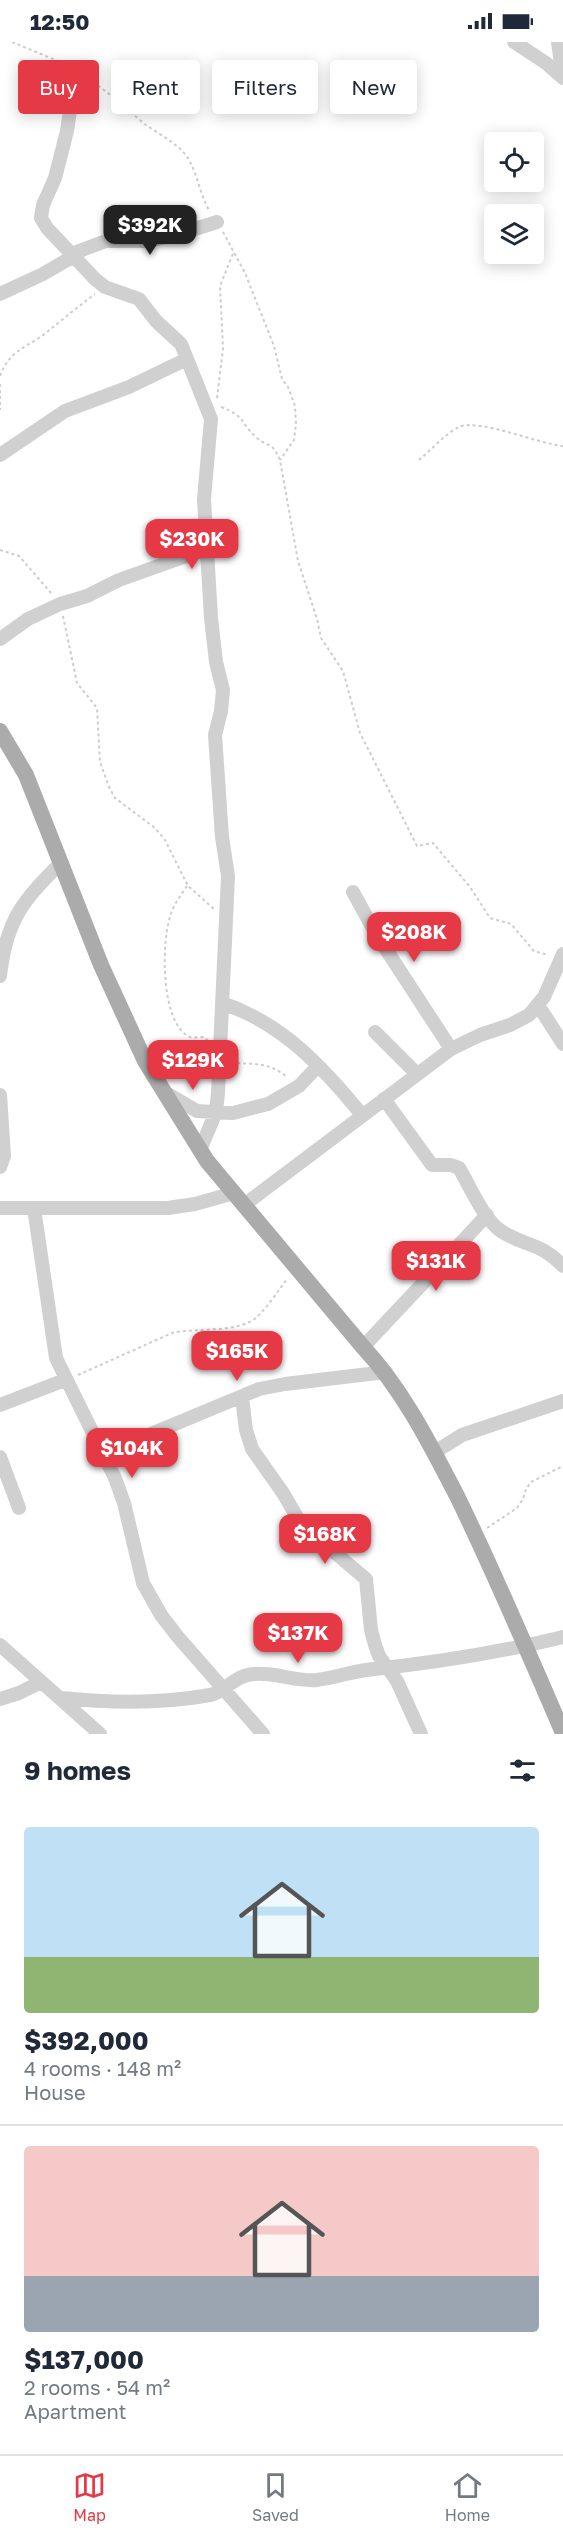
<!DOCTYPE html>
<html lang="en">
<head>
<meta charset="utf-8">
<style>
  :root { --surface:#fff; --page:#f2f2f3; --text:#1f2937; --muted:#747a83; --line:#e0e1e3; --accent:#e63946 }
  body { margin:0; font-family:"Golos Text",sans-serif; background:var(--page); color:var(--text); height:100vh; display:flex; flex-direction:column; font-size:22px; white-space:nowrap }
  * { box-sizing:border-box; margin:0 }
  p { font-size:20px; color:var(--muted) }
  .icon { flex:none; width:33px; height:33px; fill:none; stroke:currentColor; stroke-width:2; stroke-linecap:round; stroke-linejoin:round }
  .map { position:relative; height:1692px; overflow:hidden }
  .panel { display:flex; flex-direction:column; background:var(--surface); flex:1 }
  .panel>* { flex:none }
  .top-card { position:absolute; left:18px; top:18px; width:528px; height:54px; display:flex; gap:12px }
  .controls { position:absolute; left:484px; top:90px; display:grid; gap:12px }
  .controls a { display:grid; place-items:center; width:60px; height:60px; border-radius:6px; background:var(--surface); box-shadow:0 3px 15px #0003; font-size:30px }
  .price { position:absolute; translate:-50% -51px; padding:0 14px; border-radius:12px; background:var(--accent); color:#fff; font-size:20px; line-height:39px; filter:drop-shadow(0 2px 3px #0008) }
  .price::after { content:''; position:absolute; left:50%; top:36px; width:18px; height:14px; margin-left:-9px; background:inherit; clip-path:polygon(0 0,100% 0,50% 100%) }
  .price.selected { background:#222; color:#fff }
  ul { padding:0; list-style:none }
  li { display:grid; align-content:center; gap:12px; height:318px; padding:0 24px }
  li+li { border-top:2px solid var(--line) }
  li span { display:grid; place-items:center; height:186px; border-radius:6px; color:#555 }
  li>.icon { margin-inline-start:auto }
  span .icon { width:108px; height:108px; fill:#fffc; stroke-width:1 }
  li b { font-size:26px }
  h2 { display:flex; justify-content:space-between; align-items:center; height:72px; padding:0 24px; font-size:26px }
  .tag { padding:0 21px; border-radius:6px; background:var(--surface); box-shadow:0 3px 15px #0003; font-size:21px; line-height:54px }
  .tag.selected { background:var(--accent); color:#fff }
  .status { display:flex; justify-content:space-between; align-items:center; height:42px; padding:0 30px; background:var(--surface); direction:ltr }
  .status svg { height:16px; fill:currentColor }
  .menu { display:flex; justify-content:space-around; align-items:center; height:84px; border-top:2px solid var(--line); background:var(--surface); font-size:16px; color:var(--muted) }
  .menu a { display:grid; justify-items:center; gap:3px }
  .menu .selected { color:var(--accent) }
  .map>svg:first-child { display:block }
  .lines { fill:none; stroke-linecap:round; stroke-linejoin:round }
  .path { stroke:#cdcdcd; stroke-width:2; stroke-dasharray:3 3; stroke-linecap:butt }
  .minor { stroke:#d0d0d0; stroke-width:14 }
  .major { stroke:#ababab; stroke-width:16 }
</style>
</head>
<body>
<div class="status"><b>12:50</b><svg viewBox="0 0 49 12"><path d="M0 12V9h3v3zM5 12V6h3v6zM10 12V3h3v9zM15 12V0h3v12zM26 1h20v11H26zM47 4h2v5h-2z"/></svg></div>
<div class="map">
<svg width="563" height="1692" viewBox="0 0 563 1692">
  <rect width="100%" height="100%" fill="#fff"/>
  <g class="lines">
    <path class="path" d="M12 0 65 22
      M88 37C109 50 126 67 146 83 160 93 181 103 189 118 198 134 200 153 210 170
      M223 190 245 231 274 304 282 337 288 345 295 364 296 382 294 398 280 418
      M0 334C10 307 27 306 47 290 63 277 79 264 95 252
      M0 342V368
      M217 356 223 307 220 244 234 209
      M221 365C247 375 239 380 257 396 270 407 271 398 280 418L298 519 317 577 321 596 343 629 360 691 417 804 433 801 470 845 490 876 511 882 534 909 548 913
      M419 418C432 407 445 392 459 385 478 376 539 402 563 404
      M0 508 19 514 51 551
      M63 574 77 641 97 666 100 720 109 745 115 756 155 786 165 798 188 844 214 867
      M187 844C181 853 174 862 171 872 161 898 160 982 190 995 194 996 199 995 204 995L208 999
      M231 1021C253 1022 269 1020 287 1035
      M78 1333 172 1291C197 1285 240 1292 258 1274 269 1263 278 1249 287 1237
      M487 1486 517 1466 523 1457 526 1447 531 1440 563 1424"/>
    <path class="minor" d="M514 0 546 21 563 36
      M558 0 563 36
      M76 28 67 89 55 136 43 163 41 176 47 186 95 237 105 245 139 257 156 279 181 302 211 377 204 457 211 576 216 620 223 648 221 669 215 693 222 795 228 834 218 1051 216 1070 200 1108
      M71 212 106 199H147L176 193 217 180
      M0 252 43 232 74 214
      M0 413 65 369 129 345 187 317
      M0 597 28 577 60 562 87 554 119 538 206 507
      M353 850 376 892 451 1007
      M0 934C6 880 22 858 61 821
      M222 961C282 981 323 1025 362 1073
      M538 963 563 1002
      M375 990 417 1032
      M166 1051 197 1069 233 1071 268 1062 299 1044 318 1024
      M0 1053 4 1114 0 1125
      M384 1057 432 1123H451L459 1126C470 1144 484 1178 501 1189 526 1205 540 1200 563 1224
      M244 1163 451 1007 480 993 510 983 529 973 544 955 563 912
      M0 1166H168L195 1162 234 1151
      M34 1166 56 1316 115 1436 124 1461 143 1541 161 1573 178 1595 263 1692
      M363 1305 487 1173
      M242 1355 246 1388 252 1407 283 1451 301 1482 366 1537 371 1588 375 1603 379 1614 397 1639 421 1692
      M0 1363 65 1338
      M435 1410 462 1393 563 1359
      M103 1412 259 1347 285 1342 386 1330
      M0 1415 19 1466
      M0 1603 100 1692
      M61 1656C111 1661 161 1662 210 1653 226 1650 234 1633 254 1632 276 1630 295 1640 317 1638 334 1636 350 1630 366 1628 433 1621 498 1611 563 1595
      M0 1657 19 1651 41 1640"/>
    <path class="major" d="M0 689 26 733 101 923 145 1019 207 1119 363 1305C403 1348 430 1402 457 1454 495 1532 529 1612 563 1691"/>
  </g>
</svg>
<div class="controls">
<a><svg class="icon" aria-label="locate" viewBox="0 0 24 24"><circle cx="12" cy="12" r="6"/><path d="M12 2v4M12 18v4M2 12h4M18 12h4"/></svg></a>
<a><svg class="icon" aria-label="layers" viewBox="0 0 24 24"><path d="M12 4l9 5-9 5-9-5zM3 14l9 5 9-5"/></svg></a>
</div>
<b class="price selected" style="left:150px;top:214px">$392K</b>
<b class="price" style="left:192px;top:528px">$230K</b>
<b class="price" style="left:414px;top:921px">$208K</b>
<b class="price" style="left:193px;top:1049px">$129K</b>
<b class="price" style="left:436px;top:1250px">$131K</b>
<b class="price" style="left:237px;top:1340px">$165K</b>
<b class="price" style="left:132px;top:1437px">$104K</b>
<b class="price" style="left:325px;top:1523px">$168K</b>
<b class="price" style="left:298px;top:1622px">$137K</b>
<div class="top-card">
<a class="tag selected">Buy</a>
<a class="tag">Rent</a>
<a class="tag">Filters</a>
<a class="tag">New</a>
</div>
</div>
<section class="panel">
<h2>9 homes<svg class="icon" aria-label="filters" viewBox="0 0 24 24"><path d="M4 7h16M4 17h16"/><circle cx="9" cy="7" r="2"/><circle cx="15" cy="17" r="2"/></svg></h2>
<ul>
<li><span style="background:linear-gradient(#bfe0f5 70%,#8fb573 0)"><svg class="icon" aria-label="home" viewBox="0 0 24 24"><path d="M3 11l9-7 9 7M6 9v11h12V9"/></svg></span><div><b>$392,000</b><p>4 rooms · 148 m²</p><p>House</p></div></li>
<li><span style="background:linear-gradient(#f6c9c9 70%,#9aa5b1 0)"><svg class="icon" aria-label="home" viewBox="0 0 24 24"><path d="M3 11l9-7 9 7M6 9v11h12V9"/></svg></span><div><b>$137,000</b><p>2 rooms · 54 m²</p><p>Apartment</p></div></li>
</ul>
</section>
<nav class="menu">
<a class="selected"><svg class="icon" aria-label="map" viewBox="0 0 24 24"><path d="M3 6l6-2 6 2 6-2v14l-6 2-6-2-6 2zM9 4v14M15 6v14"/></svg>Map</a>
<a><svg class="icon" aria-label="saved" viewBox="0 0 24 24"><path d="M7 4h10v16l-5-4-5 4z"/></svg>Saved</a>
<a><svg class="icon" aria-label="home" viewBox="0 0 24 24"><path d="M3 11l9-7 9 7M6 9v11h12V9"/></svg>Home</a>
</nav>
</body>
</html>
